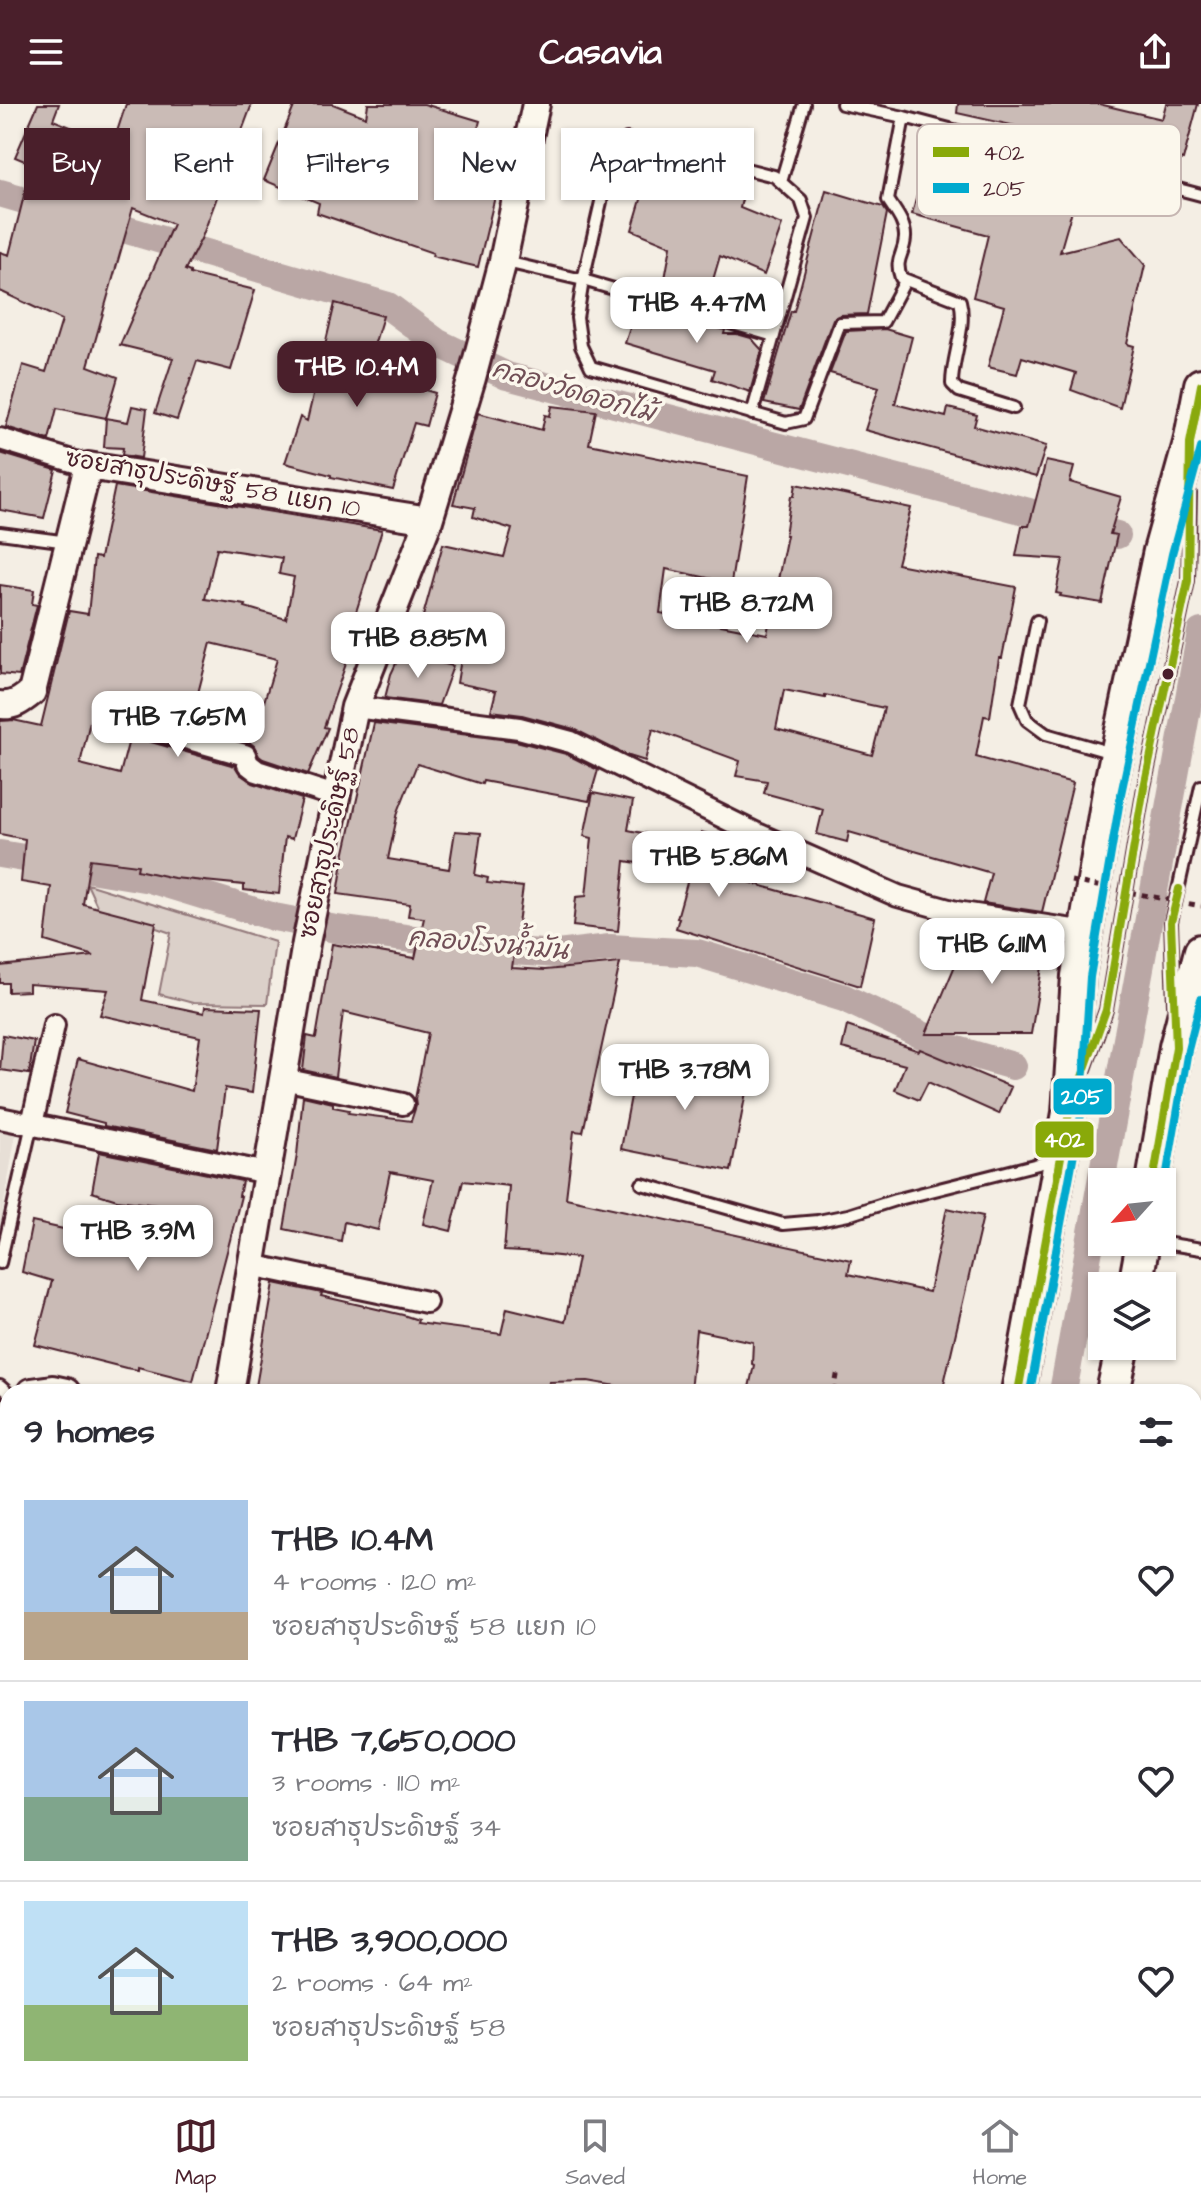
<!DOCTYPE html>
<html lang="en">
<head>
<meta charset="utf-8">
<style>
  :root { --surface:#fff; --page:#f2f2f3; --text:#2b2b33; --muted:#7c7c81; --line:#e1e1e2; --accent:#4a1f2b }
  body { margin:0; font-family:"Architects Daughter","Playpen Sans Thai",sans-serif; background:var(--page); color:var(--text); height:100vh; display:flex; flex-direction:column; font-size:30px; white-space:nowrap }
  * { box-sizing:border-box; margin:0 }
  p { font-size:26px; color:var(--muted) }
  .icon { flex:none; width:44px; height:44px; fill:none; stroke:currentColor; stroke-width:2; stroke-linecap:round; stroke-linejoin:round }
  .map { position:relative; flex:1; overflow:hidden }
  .panel { position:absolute; left:0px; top:1280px; width:1202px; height:712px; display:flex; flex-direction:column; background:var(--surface); border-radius:24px 24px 0 0; box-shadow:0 2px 6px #0004 }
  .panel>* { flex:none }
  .top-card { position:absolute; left:24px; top:24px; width:800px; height:72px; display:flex; gap:16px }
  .needle { width:52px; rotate:243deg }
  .controls { position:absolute; left:1088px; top:1064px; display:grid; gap:16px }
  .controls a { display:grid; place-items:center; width:88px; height:88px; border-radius:0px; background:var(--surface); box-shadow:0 2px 6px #0004; font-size:40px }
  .price { position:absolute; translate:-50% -68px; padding:0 18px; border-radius:16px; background:#fff; color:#222; font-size:26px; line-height:52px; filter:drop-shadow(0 2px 4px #0008) }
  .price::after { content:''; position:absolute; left:50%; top:48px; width:24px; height:18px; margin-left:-12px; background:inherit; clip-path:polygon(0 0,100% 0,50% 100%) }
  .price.selected { background:var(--accent); color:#fff }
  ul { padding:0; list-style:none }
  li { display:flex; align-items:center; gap:24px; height:200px; padding:0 24px }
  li+li { border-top:2px solid var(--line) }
  li span { display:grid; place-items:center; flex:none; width:224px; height:160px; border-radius:0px; color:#555 }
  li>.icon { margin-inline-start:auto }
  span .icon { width:96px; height:96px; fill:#fffc; stroke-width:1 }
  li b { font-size:34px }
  h2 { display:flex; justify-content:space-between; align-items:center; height:96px; padding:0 24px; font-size:34px }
  .tag { padding:0 28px; border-radius:0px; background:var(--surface); box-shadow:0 2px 6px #0004; font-size:28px; line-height:72px }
  .tag.selected { background:var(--accent); color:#fff }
  header { display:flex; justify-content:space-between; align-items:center; height:104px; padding:0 24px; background:var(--accent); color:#fff; font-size:36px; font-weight:800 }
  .tabs { display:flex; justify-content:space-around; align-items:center; height:112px; border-top:2px solid var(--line); background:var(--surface); font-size:22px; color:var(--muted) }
  .tabs a { display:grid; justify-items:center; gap:4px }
  .tabs .selected { color:var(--accent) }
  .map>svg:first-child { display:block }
  .built { fill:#e7dfd6 }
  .green { fill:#dbd0c9; stroke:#92787a; stroke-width:2 }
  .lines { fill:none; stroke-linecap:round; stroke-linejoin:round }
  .canal { stroke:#baa7a5; stroke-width:28 }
  .building { fill:#cabbb6; stroke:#4a1f2b; stroke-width:2; fill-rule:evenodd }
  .service-casing { stroke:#4a1f2b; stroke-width:16 }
  .minor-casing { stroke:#4a1f2b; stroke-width:26 }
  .tertiary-casing { stroke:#4a1f2b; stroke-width:32 }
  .primary-casing { stroke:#4a1f2b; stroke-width:38 }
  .path { stroke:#4a1f2b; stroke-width:5; stroke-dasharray:6 6; stroke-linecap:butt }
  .service { stroke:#fbf7ec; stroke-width:10 }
  .minor { stroke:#fbf7ec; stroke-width:20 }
  .tertiary { stroke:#fbf7ec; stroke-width:26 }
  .primary { stroke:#fbf7ec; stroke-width:32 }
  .path-bridge { stroke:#4a1f2b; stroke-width:5; stroke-dasharray:6 6; stroke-linecap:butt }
  .bus-1-casing { stroke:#fbf7ec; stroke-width:14 }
  .bus-2-casing { stroke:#fbf7ec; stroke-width:14 }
  .bus-1 { stroke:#89a909; stroke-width:8 }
  .bus-2 { stroke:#00a9ce; stroke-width:8 }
  .bus-dot { fill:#4a1f2b; stroke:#fbf7ec; stroke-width:3 }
  .labels { text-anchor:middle; stroke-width:7; stroke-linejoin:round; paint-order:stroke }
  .street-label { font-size:24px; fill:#4a1f2b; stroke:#fbf7ec }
  .water-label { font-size:26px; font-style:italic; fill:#714f56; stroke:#fbf7ec }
  .key { fill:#fbf7ec; stroke:#c6b6b2; stroke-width:2 }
  .key-label { font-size:22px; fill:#4a1f2b }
  .line-badge { stroke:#fbf7ec; stroke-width:3 }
  .badge-label { font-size:22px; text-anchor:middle; font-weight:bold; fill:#fff }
</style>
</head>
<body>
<header><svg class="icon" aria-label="menu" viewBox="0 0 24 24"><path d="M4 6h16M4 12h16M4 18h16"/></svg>Casavia<svg class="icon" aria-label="share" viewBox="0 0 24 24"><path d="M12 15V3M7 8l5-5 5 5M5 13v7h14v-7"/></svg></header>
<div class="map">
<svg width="1201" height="1992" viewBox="0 0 1201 1992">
  <rect width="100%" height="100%" fill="#f4eee4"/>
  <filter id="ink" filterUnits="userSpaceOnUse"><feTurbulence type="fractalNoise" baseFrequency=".0125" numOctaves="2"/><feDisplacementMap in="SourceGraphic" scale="16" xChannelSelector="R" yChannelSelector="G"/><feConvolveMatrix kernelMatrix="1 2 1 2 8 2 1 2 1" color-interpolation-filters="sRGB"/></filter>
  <g filter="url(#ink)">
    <path class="built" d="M0 1026 16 1029 0 1123Z
      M1194 1316 1201 1318V1891L1194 1890Z"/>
    <path class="green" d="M87 780 275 838 267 900 193 899 159 890 171 829 98 804Z
      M1194 1890 1201 1892V1992H1033L1034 1984H1194Z"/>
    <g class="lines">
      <path class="canal" d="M0 89 388 202 438 239 507 272 1117 431
        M0 750 150 775 274 813 336 825 497 846 557 850 610 844 697 849 844 894 947 943 1013 962
        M1063 1288 1201 528
        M935 1992 937 1984"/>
    </g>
    <path class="building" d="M38 0H59L53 16 113 40 126 0H252L202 133 185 166 190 168V170L255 186 231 266 197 257 177 316 155 309 173 254 120 241 173 120 133 104 88 262 118 273 106 314 57 304 49 336 6 323 23 261 46 268 62 216 0 187V148L9 151 32 60 15 53Z
      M295 0H333L366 13 368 0H424L480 17 465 70 499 76 478 163 432 152 433 149 317 109 319 99 264 76Z
      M958 0H1099L1162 15 1166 0H1198L1183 56 1138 44 1137 49 957 9Z
      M930 43 1079 82 1060 148 1121 133 1145 161 1127 240 1134 242 1120 304 1071 286 1076 269 1022 253 1017 270 988 263 1004 202 973 193 988 131 912 110Z
      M692 60 747 74 740 104 782 121 764 171 720 152 705 203 662 191 671 142 632 126 645 82 681 87Z
      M826 86 883 103 887 109 867 210 840 211 833 215 799 306 764 299 791 207H794Z
      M335 199 383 212 366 268 435 289 426 322 414 319 393 386 331 373V371L285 359 300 313 307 317Z
      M638 200 725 226 724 230H737L751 234 762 246 750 288 712 275 715 266 625 239Z
      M885 225 912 233 895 300 946 313 948 304 977 311 974 322 1046 342 1036 373 865 326 879 283 830 269 846 227Z
      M132 302 147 305 141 354 122 351 123 344 104 343 106 314 128 318Z
      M552 302 596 307 589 340 748 372 731 479 666 465 660 509 767 530 787 431H785L791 392H794L796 380 911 404 897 460 1016 483 1002 554H999L990 613 984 612 976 653 1073 679 1042 808 983 799 991 769 849 728 847 738 817 730 823 705 764 689 767 677 736 672 740 657 653 625 645 657 626 651 574 625 522 611 491 607 496 587 457 579 466 524 423 512 443 440 504 453 512 425 473 413 475 404 453 400 478 309 542 326 545 311 550 312ZM784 586 825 594V591L884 604 872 651 776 625Z
      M0 349 56 366 44 414 0 406Z
      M1046 357 1074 363 1070 378 1121 393 1110 430 1117 431 1102 499 1060 492 1061 490 1056 489 1063 455 1016 452 1022 422H1029Z
      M115 382 382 426 356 508 353 524H355L344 553 348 554 324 623 328 624 308 670 263 655 259 652 254 642 249 638 95 596 80 660 120 670 130 632 235 662 240 670 253 679 302 695 292 735 285 733 279 790 244 786V781L174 774 137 766 138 761 90 755 83 800 156 819 142 896 204 909 205 903 261 905 252 989 225 984 217 1045 104 1022V1019L65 1009 78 955 192 987 200 933 100 911 108 886 29 880V887L8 888V879H0V862L94 852 45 837 51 783 21 778 25 735 0 730V617L13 616 41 622 69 507 88 510 94 453 100 454ZM217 444 282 454 279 470 294 473 286 515 245 503 246 501 205 495ZM211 539 277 555 260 611 197 593Z
      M0 481 34 486 32 500 37 501 19 572 0 570Z
      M401 549 453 562 439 601 385 594 391 570Z
      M374 619 516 637 566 650 598 666 589 697 483 677 482 680 417 660 398 708 388 755 449 765 455 727 481 729 475 771 488 774 487 779 523 783 512 864 545 866 620 859 583 1028 574 1027 566 1094 851 1156 848 1170 929 1188 947 1104 983 1112 942 1288H748L754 1261 752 1260 753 1238 696 1226 690 1288 628 1284 588 1277 549 1278 547 1288H255L274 1179 322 1189 321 1192 403 1211 418 1216 417 1219 501 1230 507 1204 565 1218 578 1154 539 1150V1149L504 1147 509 1082 463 1077 451 1127 423 1120 433 1076 390 1068 378 1126 344 1118 341 1137 284 1125 297 1051 303 992 333 999V1003L349 1006 348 1009 411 1017 416 1002 415 995 428 929 343 908 335 973 303 966 307 932 316 934 332 840 415 854 424 814 408 812 410 800 338 790 343 757Z
      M593 689 633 697 628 726 697 740 701 728 724 735 713 768 875 814 860 882 676 824 679 814H677L690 768 625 757 618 827 573 822 576 793 586 792 592 734 584 732Z
      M977 824 1035 833 1034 837 1046 839 1031 930H926L970 826 976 827Z
      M847 922 919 947 920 945 1011 983 999 1010 928 978 919 996 895 986 905 961 842 944Z
      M3 931 34 937 29 970 0 966Z
      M639 950 749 972 731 1067 621 1045Z
      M99 1048 242 1077 239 1092H241L230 1136 193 1277 138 1263V1266L126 1264 35 1241 52 1177 22 1168 32 1118 90 1131 89 1133 119 1141 174 1147 182 1108 157 1101 117 1096 92 1088Z"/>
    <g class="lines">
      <g class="service-casing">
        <path id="service" d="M842 0 904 13 1201 91
          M904 13 888 96C895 107 906 120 905 134 904 152 894 154 901 174L960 197C967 223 952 252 952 280L959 287 1014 304
          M781 78 804 0
          M506 158 583 176 774 232
          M752 310 807 114 801 96 774 72 627 35 612 50 583 176 577 214 581 242 591 263 786 319 804 315 840 219 883 218 905 177
          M0 429 68 438
          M1037 517 1020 600 1027 616 1046 630 1112 649
          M1174 901 1171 818 1201 682
          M1085 965 1106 906 1144 683 1188 477 1190 389
          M642 1080 783 1120 818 1117 848 1111 895 1096 1054 1056
          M1158 1138 1201 1145
          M0 1159 32 1020
          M0 1282 8 1289
          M1194 1396 1198 1378 1201 1379
          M1057 1992 1058 1984"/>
      </g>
      <g class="minor-casing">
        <path id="minor" d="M0 335 88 362
          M355 603 519 624 571 638 755 729 898 792 956 808 1086 828
          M115 614 245 651 248 660 257 667 335 692
          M283 975 403 1000
          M0 1014 267 1069
          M32 1020 54 921
          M251 1161 426 1198
          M0 1615 8 1616
          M0 1741 8 1742
          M0 1815 8 1816
          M0 1982H8
          M198 1984 260 1985 319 1992"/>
      </g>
      <g class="tertiary-casing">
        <path id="tertiary" d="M0 601C13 603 22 596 32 588L88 362 429 416
          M31 1288 52 1285 66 1288
          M230 1288 306 839 355 603 429 416 472 274 503 157 536 0
          M0 1327 3 1312 8 1307"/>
      </g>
      <g class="primary-casing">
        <path id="primary" d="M1153 1078 1176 943 1201 847
          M1135 1182 1143 1138
          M1018 1288 1069 1009 1078 872 1109 688 1160 447 1190 339 1201 281
          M1113 1288 1123 1242
          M871 1992 872 1984
          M903 1992 905 1984
          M961 1992 962 1984
          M991 1992 992 1984"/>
      </g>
      <path class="path" d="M834 1288 838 1266"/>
      <use href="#service" class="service"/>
      <use href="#minor" class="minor"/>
      <use href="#tertiary" class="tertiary"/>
      <use href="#primary" class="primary"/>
      <path class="path-bridge" d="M1071 777 1201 802"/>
      <g class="bus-1-casing">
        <path id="bus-1" d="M1153 1078 1176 943 1171 818 1179 785
          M1018 1288 1069 1009 1106 906 1144 683 1188 477 1190 339 1201 281"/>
      </g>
      <g class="bus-2-casing">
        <path id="bus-2" d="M1165 1080 1188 946 1201 895
          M1030 1288 1081 1011 1090 873 1121 690 1172 450 1201 344"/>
      </g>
      <use href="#bus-1" class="bus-1"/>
      <use href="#bus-2" class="bus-2"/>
    </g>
  </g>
  <circle class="bus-dot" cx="1168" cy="570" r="7"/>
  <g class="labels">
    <g class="street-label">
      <text transform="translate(213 379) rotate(10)" y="8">ซอยสาธุประดิษฐ์ 58 แยก 10</text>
      <text transform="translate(329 729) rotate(-78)" y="8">ซอยสาธุประดิษฐ์ 58</text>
    </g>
    <g class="water-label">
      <text transform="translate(574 286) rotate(16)" y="9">คลองวัดดอกไม้</text>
      <text transform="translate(488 839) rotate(5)" y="9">คลองโรงน้ำมัน</text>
    </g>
  </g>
  <rect x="917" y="20" width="264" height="92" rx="12" class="key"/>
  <rect x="933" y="43" width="36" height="10" fill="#89a909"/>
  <rect x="933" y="79" width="36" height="10" fill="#00a9ce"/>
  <g class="key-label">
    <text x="983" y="56">402</text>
    <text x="983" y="92">205</text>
  </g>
  <g class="line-badge">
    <rect x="1052" y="973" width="61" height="39" rx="8" fill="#00a9ce"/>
    <rect x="1034" y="1016" width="61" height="39" rx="8" fill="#89a909"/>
  </g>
  <g class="badge-label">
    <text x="1082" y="1000">205</text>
    <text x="1064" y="1043">402</text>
  </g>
</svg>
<div class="controls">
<a><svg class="needle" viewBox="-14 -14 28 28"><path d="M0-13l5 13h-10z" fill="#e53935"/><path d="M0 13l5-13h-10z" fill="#7c7c81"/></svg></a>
<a><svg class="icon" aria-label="layers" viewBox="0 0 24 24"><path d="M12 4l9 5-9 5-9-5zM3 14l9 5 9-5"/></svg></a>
</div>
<b class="price" style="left:697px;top:241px">THB 4.47M</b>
<b class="price selected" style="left:357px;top:305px">THB 10.4M</b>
<b class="price" style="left:747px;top:541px">THB 8.72M</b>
<b class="price" style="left:418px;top:576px">THB 8.85M</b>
<b class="price" style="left:178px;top:655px">THB 7.65M</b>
<b class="price" style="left:719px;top:795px">THB 5.86M</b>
<b class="price" style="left:992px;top:882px">THB 6.11M</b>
<b class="price" style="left:685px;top:1008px">THB 3.78M</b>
<b class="price" style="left:138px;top:1169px">THB 3.9M</b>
<div class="top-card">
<a class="tag selected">Buy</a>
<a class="tag">Rent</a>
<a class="tag">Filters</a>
<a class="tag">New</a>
<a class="tag">Apartment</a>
</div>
<section class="panel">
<h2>9 homes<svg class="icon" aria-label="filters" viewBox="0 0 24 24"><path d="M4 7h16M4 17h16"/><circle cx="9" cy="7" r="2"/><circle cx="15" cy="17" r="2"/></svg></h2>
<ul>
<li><span style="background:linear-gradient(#a9c7e8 70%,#b9a48a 0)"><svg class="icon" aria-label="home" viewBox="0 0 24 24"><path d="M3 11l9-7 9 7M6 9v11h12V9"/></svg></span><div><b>THB 10.4M</b><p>4 rooms · 120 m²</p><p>ซอยสาธุประดิษฐ์ 58 แยก 10</p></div><svg class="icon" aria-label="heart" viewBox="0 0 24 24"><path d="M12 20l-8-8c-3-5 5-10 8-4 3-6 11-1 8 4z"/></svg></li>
<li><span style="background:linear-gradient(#a9c7e8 60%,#7fa58c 0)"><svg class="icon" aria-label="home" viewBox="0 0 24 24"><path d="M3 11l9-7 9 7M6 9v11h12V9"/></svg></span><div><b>THB 7,650,000</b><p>3 rooms · 110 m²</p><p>ซอยสาธุประดิษฐ์ 34</p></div><svg class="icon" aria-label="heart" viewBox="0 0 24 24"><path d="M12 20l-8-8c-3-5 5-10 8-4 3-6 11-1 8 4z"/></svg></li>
<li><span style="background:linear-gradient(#bfe0f5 65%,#8fb573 0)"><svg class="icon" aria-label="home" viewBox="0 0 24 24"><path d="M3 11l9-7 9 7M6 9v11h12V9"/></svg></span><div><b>THB 3,900,000</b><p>2 rooms · 64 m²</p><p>ซอยสาธุประดิษฐ์ 58</p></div><svg class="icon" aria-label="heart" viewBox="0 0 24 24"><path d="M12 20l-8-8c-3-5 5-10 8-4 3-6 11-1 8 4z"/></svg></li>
</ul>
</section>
</div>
<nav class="tabs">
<a class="selected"><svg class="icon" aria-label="map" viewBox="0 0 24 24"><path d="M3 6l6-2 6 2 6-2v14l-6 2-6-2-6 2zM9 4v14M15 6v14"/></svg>Map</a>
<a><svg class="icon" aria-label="saved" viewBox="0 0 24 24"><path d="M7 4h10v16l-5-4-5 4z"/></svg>Saved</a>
<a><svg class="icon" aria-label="home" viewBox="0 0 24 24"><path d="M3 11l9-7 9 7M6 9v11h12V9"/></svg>Home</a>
</nav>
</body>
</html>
